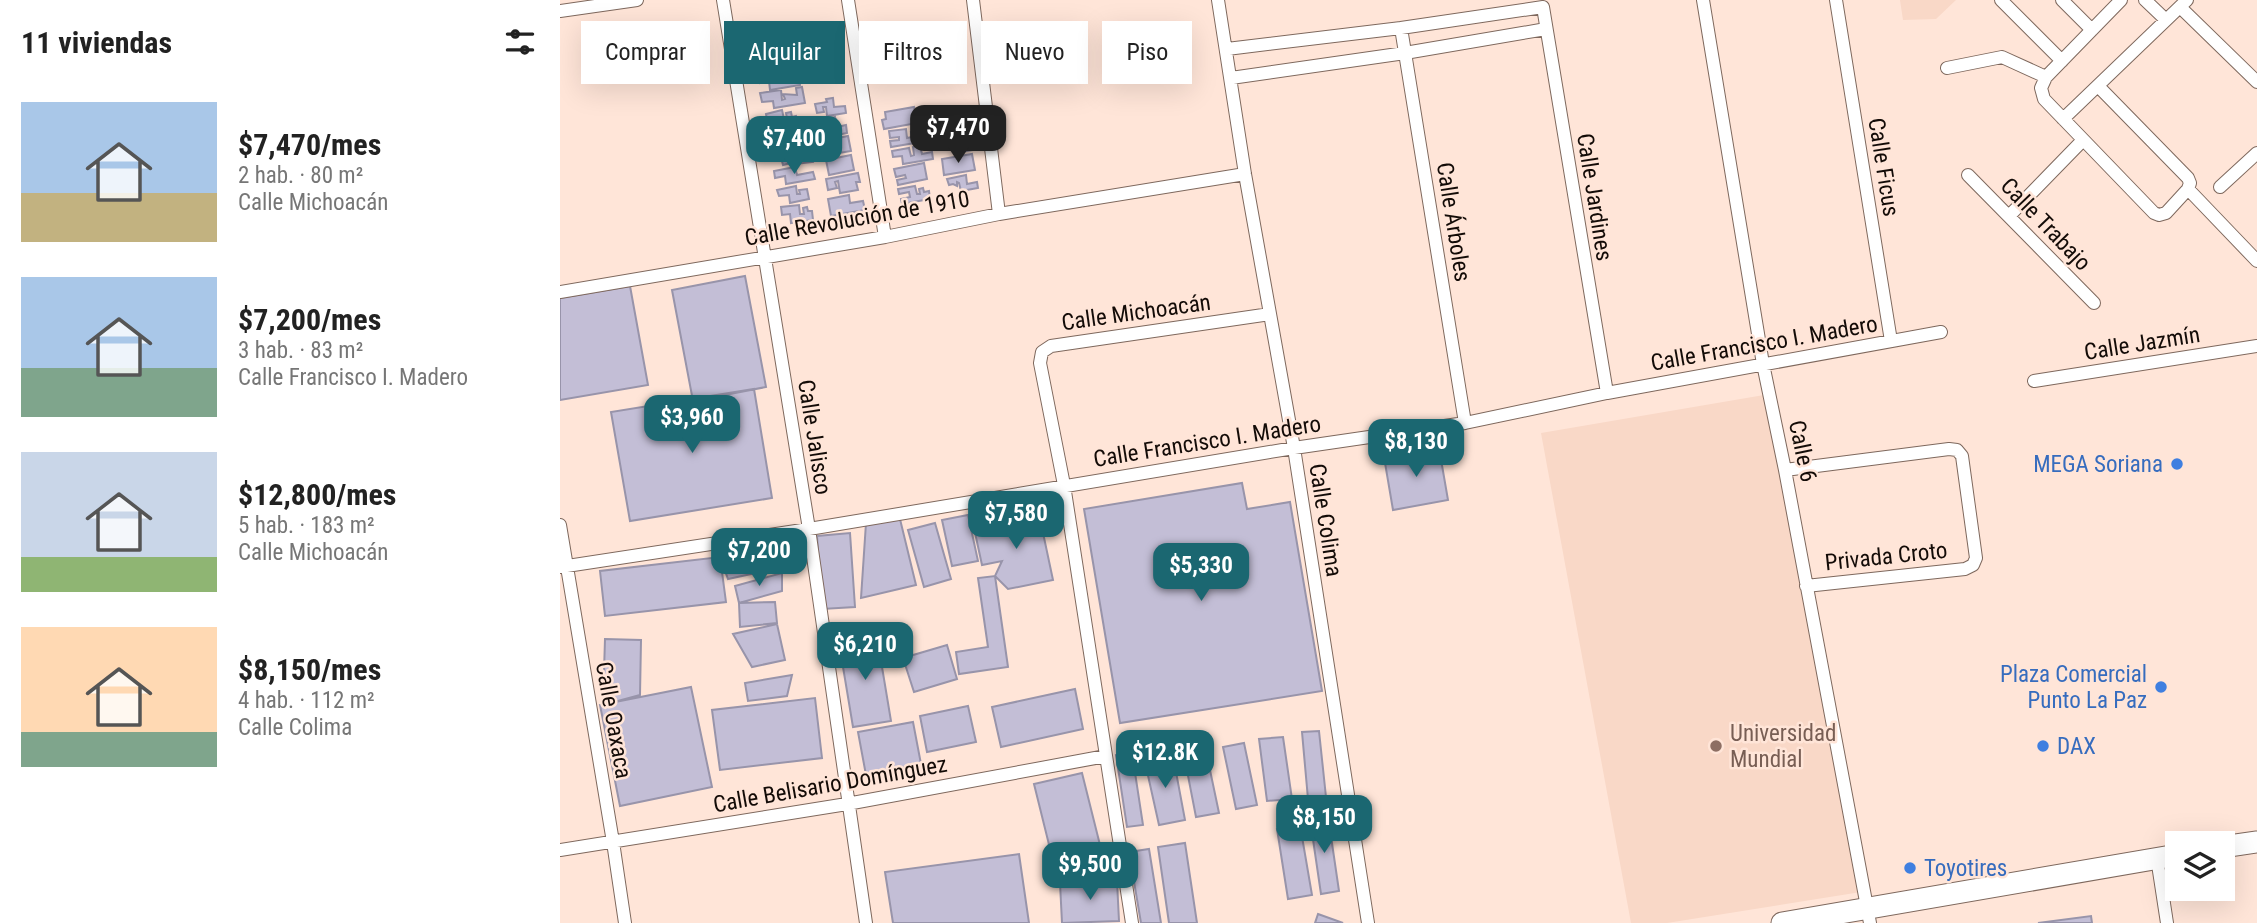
<!DOCTYPE html>
<html lang="es">
<head>
<meta charset="utf-8">
<style>
  :root { --surface:#fff; --page:#f6f6f6; --text:#222; --muted:#767676; --accent:#1b6771 }
  body { margin:0; font-family:"Roboto Condensed",sans-serif; background:var(--page); color:var(--text); height:100vh; display:flex; flex-direction:column; font-size:26px; white-space:nowrap }
  * { box-sizing:border-box; margin:0 }
  p { font-size:23px; color:var(--muted) }
  .icon { flex:none; width:38px; height:38px; fill:none; stroke:currentColor; stroke-width:2; stroke-linecap:round; stroke-linejoin:round }
  .map { position:relative; flex:1; overflow:hidden }
  .drawer { display:flex; flex-direction:column; background:var(--surface); width:560px }
  .drawer>* { flex:none }
  .banner { position:absolute; left:21px; top:21px; width:665px; height:63px; display:flex; gap:14px }
  .buttons { position:absolute; left:1605px; top:831px; display:grid; gap:14px }
  .buttons a { display:grid; place-items:center; width:70px; height:70px; border-radius:0px; background:var(--surface); box-shadow:0 7px 28px #0002; font-size:35px }
  .price { position:absolute; translate:-50% -60px; padding:0 16px; border-radius:14px; background:var(--accent); color:#fff; font-size:23px; line-height:46px; filter:drop-shadow(0 2px 4px #0008) }
  .price::after { content:''; position:absolute; left:50%; top:42px; width:21px; height:16px; margin-left:-10px; background:inherit; clip-path:polygon(0 0,100% 0,50% 100%) }
  .price.active { background:#222; color:#fff }
  ul { padding:0; list-style:none }
  li { display:flex; align-items:center; gap:21px; height:175px; padding:0 21px }
  li span { display:grid; place-items:center; flex:none; width:196px; height:140px; border-radius:0px; color:#555 }
  li>.icon { margin-inline-start:auto }
  span .icon { width:84px; height:84px; fill:#fffc; stroke-width:1 }
  li b { font-size:30px }
  h2 { display:flex; justify-content:space-between; align-items:center; height:84px; padding:0 21px; font-size:30px }
  .pill { padding:0 24px; border-radius:0px; background:var(--surface); box-shadow:0 7px 28px #0002; font-size:24px; line-height:63px }
  .pill.active { background:var(--accent); color:#fff }
  main { display:flex; flex:1; min-height:0 }
  .map>svg:first-child { display:block }
  .built { fill:#f9d8c7 }
  .building { fill:#c3bed6; stroke:#9894aa; stroke-width:2 }
  .lines { fill:none; stroke-linecap:round; stroke-linejoin:round }
  .street-casing { stroke:#7e685d; stroke-width:14 }
  .primary-casing { stroke:#7e685d; stroke-width:23 }
  .street { stroke:#fff; stroke-width:12 }
  .primary { stroke:#fff; stroke-width:21 }
  .shop-dot { fill:#3f7fe0; stroke:#ffe5d8; stroke-width:2.5 }
  .education-dot { fill:#8d6e63; stroke:#ffe5d8; stroke-width:2.5 }
  .labels { text-anchor:middle; stroke-width:5; stroke-linejoin:round; paint-order:stroke }
  .street-label { font-size:23px; fill:#130b07; stroke:#ffe5d8 }
  .shop-label { font-size:23px; fill:#366cbe; stroke:#ffe5d8; text-anchor:end }
  .education-label { font-size:23px; fill:#785e54; stroke:#ffe5d8; text-anchor:start }
</style>
</head>
<body>
<main>
<section class="drawer">
<h2>11 viviendas<svg class="icon" aria-label="filters" viewBox="0 0 24 24"><path d="M4 7h16M4 17h16"/><circle cx="9" cy="7" r="2"/><circle cx="15" cy="17" r="2"/></svg></h2>
<ul>
<li><span style="background:linear-gradient(#a9c7e8 65%,#c2b280 0)"><svg class="icon" aria-label="home" viewBox="0 0 24 24"><path d="M3 11l9-7 9 7M6 9v11h12V9"/></svg></span><div><b>$7,470/mes</b><p>2 hab. · 80 m²</p><p>Calle Michoacán</p></div></li>
<li><span style="background:linear-gradient(#a9c7e8 65%,#7fa58c 0)"><svg class="icon" aria-label="home" viewBox="0 0 24 24"><path d="M3 11l9-7 9 7M6 9v11h12V9"/></svg></span><div><b>$7,200/mes</b><p>3 hab. · 83 m²</p><p>Calle Francisco I. Madero</p></div></li>
<li><span style="background:linear-gradient(#c9d6e8 75%,#8fb573 0)"><svg class="icon" aria-label="home" viewBox="0 0 24 24"><path d="M3 11l9-7 9 7M6 9v11h12V9"/></svg></span><div><b>$12,800/mes</b><p>5 hab. · 183 m²</p><p>Calle Michoacán</p></div></li>
<li><span style="background:linear-gradient(#ffd9b3 75%,#7fa58c 0)"><svg class="icon" aria-label="home" viewBox="0 0 24 24"><path d="M3 11l9-7 9 7M6 9v11h12V9"/></svg></span><div><b>$8,150/mes</b><p>4 hab. · 112 m²</p><p>Calle Colima</p></div></li>
</ul>
</section>
<div class="map">
<svg width="1697" height="923" viewBox="0 0 1697 923">
  <rect width="100%" height="100%" fill="#ffe5d8"/>
  <path class="built" d="M1340 0H1396L1376 19 1343 20Z
    M1204 395 1301 892 1107 923H1071L981 433Z"/>
  <path class="building" d="M237 69 240 85 210 90 209 81 200 83 198 76 215 73 217 82 222 81 221 72Z
    M242 87 245 103 214 108 213 101 202 102 200 93 221 90 222 100 225 99 223 94 237 95 236 88Z
    M273 98 274 107 285 106 286 113 267 116 266 107H263L264 112 257 113 255 104 267 102 266 99Z
    M354 107 357 123 324 129 322 120 326 119 325 112Z
    M222 110 224 119 227 118 226 113 231 112 232 117 236 116 238 124 218 128 216 118 207 120 206 114Z
    M275 117 277 127 286 125 287 133 272 136 269 125H267L268 131 259 133 256 121Z
    M225 129 228 139 231 138 230 133 234 132 236 144 208 150 205 133Z
    M346 129 347 138 352 137 351 132 359 131 360 140 367 138V141L331 147 330 141 339 140V137L330 138 329 131Z
    M399 135 400 145 411 143 413 150 394 153 393 145H390L391 150H387L386 146 381 147 380 142 385 141V138Z
    M288 136 291 151 273 154 272 146 271 150 259 149V146L264 145 263 141Z
    M242 146 252 156 253 162 236 164 235 157 243 155 238 147Z
    M360 146 362 154 372 152 373 159 343 164 342 156 333 157 332 151 349 148 351 156 354 155 353 147Z
    M236 147 239 152 236 153 230 151 235 162 223 165 219 150Z
    M412 154 415 170 384 175 382 159Z
    M291 155 294 170 269 175 266 160Z
    M364 163 367 179 338 185 337 180 346 178 345 175 336 177 334 169Z
    M235 167 237 175 253 172 255 179 226 184 225 176 215 178 214 171Z
    M298 173 300 182H296L298 190 280 193 278 181 275 182 277 188 268 190 266 179Z
    M406 175 407 184 417 182 418 188 401 191 399 183 397 182V186L393 184 389 185 387 179Z
    M236 186 237 194H240L239 190 247 189 249 199 230 203 229 195 219 196 217 190Z
    M355 186 357 194H360L359 189 363 188 364 192 369 191 370 199 342 204 341 199 350 197 349 192 339 194 338 189Z
    M289 195 290 203 303 201 305 210 271 216 268 199Z
    M239 205 240 214H244L243 208 247 207 248 211H252L253 220 231 223 230 214 222 215 221 207Z
    M185 276 206 387 133 401 112 290Z
    M70 286 88 385 0 400V298Z
    M194 389 212 498 70 521 51 412Z
    M879 448 888 500 833 510 824 457Z
    M682 483 687 509 730 502 762 691 560 723 524 509Z
    M479 514 493 580 448 589 435 576 442 561 422 565 414 528Z
    M339 515 356 585 301 598 306 523Z
    M408 515 418 561 392 566 382 520Z
    M375 523 391 579 364 587 348 530Z
    M290 533 295 607 262 609 257 536Z
    M223 536 229 566 168 579 160 557 162 549Z
    M160 557 166 602 45 616 40 571Z
    M222 573V591L179 603 175 586Z
    M435 576 448 667 399 674 396 652 428 647 418 578Z
    M215 602 217 623 180 627 179 603Z
    M217 624 225 660 192 667 173 634Z
    M348 633 351 656 330 659 326 636Z
    M317 637 331 721 293 727 279 643Z
    M45 639 81 640 80 695 43 705Z
    M387 645 397 679 354 692 343 658Z
    M232 675 227 696 188 701 185 683Z
    M131 687 152 787 60 806 40 705Z
    M515 689 523 729 441 747 432 707Z
    M255 698 262 758 160 770 152 710Z
    M408 706 416 742 367 752 360 716Z
    M353 722 361 764 306 775 298 732Z
    M759 731 766 797 748 799 742 732Z
    M723 737 732 799 707 801 699 739Z
    M684 743 697 805 676 809 663 747Z
    M646 751 659 813 636 817 624 755Z
    M572 753 583 825 567 827 556 755Z
    M613 756 625 820 599 825 585 762Z
    M522 773 547 873 499 885 474 784Z
    M768 816 779 891 761 894 750 819Z
    M740 825 752 895 728 899 717 829Z
    M625 843 637 923H609L598 847Z
    M589 849 601 923H581L569 852Z
    M459 854 469 923H333L325 872Z
    M557 881 559 921 502 923 500 883Z
    M758 914 783 923H755Z
    M1531 916 1532 923H1478Z"/>
  <g class="lines">
    <g class="street-casing">
      <path id="street" d="M163 0 249 529 306 923
        M288 0 325 237
        M413 0 439 214
        M658 0 685 174 734 448 808 923
        M1143 0 1203 364 1225 470 1310 923
        M1276 0 1331 341
        M1441 0 1502 61
        M1502 0 1532 30
        M1561 0 1486 77 1481 88 1484 99 1594 213 1599 215 1606 213 1628 189
        M1585 0 1606 20
        M1620 7 1697 82
        M0 11 77 0
        M841 28 905 423
        M667 49 841 28 983 7 1047 393
        M1387 68 1442 57 1486 77
        M671 78 845 53 986 29
        M1538 86 1628 178 1630 183 1628 189
        M1503 119 1627 0
        M1408 175 1534 303
        M1660 187 1697 153
        M1628 189 1697 261
        M1449 216 1523 140
        M0 292 325 237 439 214 685 174
        M1474 381 1697 346
        M1225 470 1389 449 1397 450 1402 456 1416 558 1413 565 1405 569 1246 586
        M0 525 53 842 65 923
        M0 567 249 529 734 448 905 423 1047 393 1381 332
        M0 850 287 804 546 756
        M1597 858 1607 923
        M572 923 504 485 480 363 482 352 491 346 710 314"/>
    </g>
    <g class="primary-casing">
      <path id="primary" d="M1662 847 1697 842
        M1222 923 1617 855"/>
    </g>
    <use href="#street" class="street"/>
    <use href="#primary" class="primary"/>
  </g>
  <g class="shop-dot">
    <circle cx="1617" cy="464" r="7"/>
    <circle cx="1601" cy="687" r="7"/>
    <circle cx="1483" cy="746" r="7"/>
    <circle cx="1350" cy="868" r="7"/>
  </g>
  <circle class="education-dot" cx="1156" cy="746" r="7"/>
  <g class="labels">
    <g class="street-label">
      <text transform="translate(1324 167) rotate(81)" y="8">Calle Ficus</text>
      <text transform="translate(1035 197) rotate(81)" y="8">Calle Jardines</text>
      <text transform="translate(297 218) rotate(-10)" y="8">Calle Revolución de 1910</text>
      <text transform="translate(894 222) rotate(81)" y="8">Calle Árboles</text>
      <text transform="translate(1486 224) rotate(46)" y="8">Calle Trabajo</text>
      <text transform="translate(576 312) rotate(-8)" y="8">Calle Michoacán</text>
      <text transform="translate(1204 343) rotate(-10)" y="8">Calle Francisco I. Madero</text>
      <text transform="translate(1582 343) rotate(-9)" y="8">Calle Jazmín</text>
      <text transform="translate(255 437) rotate(81)" y="8">Calle Jalisco</text>
      <text transform="translate(647 441) rotate(-9)" y="8">Calle Francisco I. Madero</text>
      <text transform="translate(1243 451) rotate(78)" y="8">Calle 6</text>
      <text transform="translate(766 520) rotate(81)" y="8">Calle Colima</text>
      <text transform="translate(1326 556) rotate(-6)" y="8">Privada Croto</text>
      <text transform="translate(54 720) rotate(80)" y="8">Calle Oaxaca</text>
      <text transform="translate(270 784) rotate(-10)" y="8">Calle Belisario Domínguez</text>
    </g>
    <g class="shop-label">
      <text x="1603" y="472">MEGA Soriana</text>
      <text x="1587" y="682">Plaza Comercial<tspan x="1587" dy="26">Punto La Paz</tspan></text>
      <text x="1497" y="754" text-anchor="start">DAX</text>
      <text x="1364" y="876" text-anchor="start">Toyotires</text>
    </g>
    <g class="education-label">
      <text x="1170" y="741">Universidad<tspan x="1170" dy="26">Mundial</tspan></text>
    </g>
  </g>
</svg>
<div class="buttons">
<a><svg class="icon" aria-label="layers" viewBox="0 0 24 24"><path d="M12 4l9 5-9 5-9-5zM3 14l9 5 9-5"/></svg></a>
</div>
<b class="price active" style="left:398px;top:165px">$7,470</b>
<b class="price" style="left:234px;top:176px">$7,400</b>
<b class="price" style="left:132px;top:455px">$3,960</b>
<b class="price" style="left:856px;top:479px">$8,130</b>
<b class="price" style="left:456px;top:551px">$7,580</b>
<b class="price" style="left:199px;top:588px">$7,200</b>
<b class="price" style="left:641px;top:603px">$5,330</b>
<b class="price" style="left:305px;top:682px">$6,210</b>
<b class="price" style="left:605px;top:790px">$12.8K</b>
<b class="price" style="left:764px;top:855px">$8,150</b>
<b class="price" style="left:530px;top:902px">$9,500</b>
<div class="banner">
<a class="pill">Comprar</a>
<a class="pill active">Alquilar</a>
<a class="pill">Filtros</a>
<a class="pill">Nuevo</a>
<a class="pill">Piso</a>
</div>
</div>
</main>
</body>
</html>
